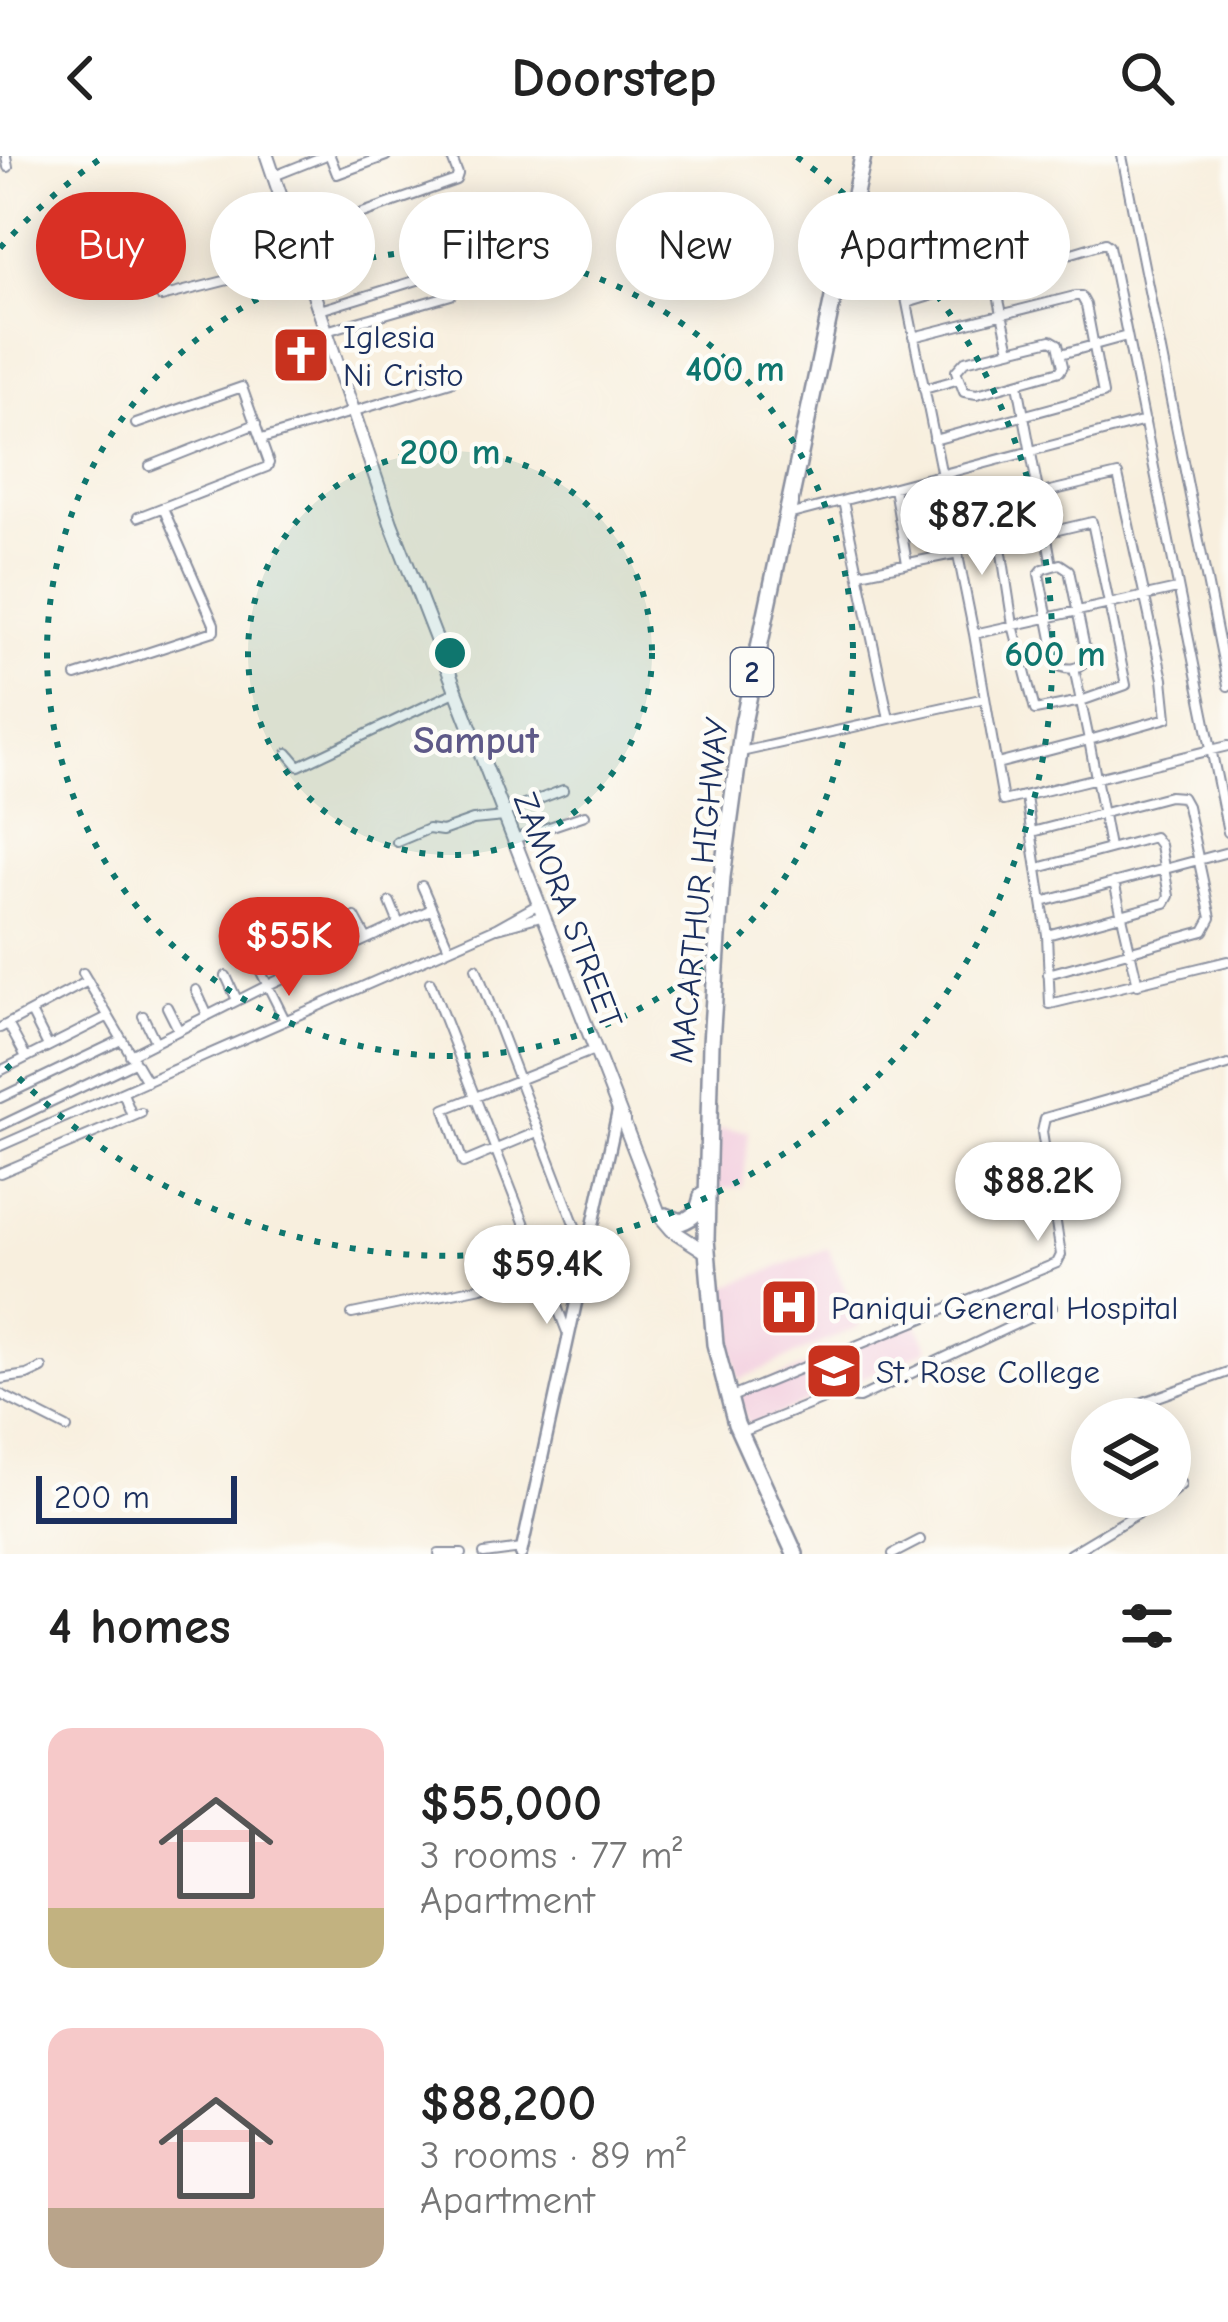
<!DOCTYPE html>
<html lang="en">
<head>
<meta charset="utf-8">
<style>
  :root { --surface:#fff; --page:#f6f6f6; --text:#222; --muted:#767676; --accent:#d93025 }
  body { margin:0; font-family:"Comic Neue",sans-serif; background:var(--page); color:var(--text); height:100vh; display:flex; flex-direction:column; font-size:45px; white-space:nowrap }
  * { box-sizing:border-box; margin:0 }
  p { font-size:39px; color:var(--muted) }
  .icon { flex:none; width:66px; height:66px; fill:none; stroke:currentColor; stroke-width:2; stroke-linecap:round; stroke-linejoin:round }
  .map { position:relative; height:1398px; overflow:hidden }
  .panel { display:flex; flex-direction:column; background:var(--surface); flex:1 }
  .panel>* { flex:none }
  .top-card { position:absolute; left:36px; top:36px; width:1158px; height:108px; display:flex; gap:24px }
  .fabs { position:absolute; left:1071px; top:1242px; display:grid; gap:24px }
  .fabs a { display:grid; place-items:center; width:120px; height:120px; border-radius:50%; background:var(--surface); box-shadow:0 6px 30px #0003; font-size:60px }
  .scale { position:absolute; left:36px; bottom:30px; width:201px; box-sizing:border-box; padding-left:12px; border:6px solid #1b2f5e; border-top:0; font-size:33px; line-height:42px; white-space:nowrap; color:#1b2f5e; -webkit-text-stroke:9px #fdfcf7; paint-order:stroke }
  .price { position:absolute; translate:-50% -102px; padding:0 27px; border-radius:42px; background:#fff; color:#222; font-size:39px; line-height:78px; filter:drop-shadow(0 3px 6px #0008) }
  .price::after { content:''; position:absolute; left:50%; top:72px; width:36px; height:27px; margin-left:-18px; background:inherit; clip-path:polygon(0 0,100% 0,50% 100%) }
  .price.active { background:var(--accent); color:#fff }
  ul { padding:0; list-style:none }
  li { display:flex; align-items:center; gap:36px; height:300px; padding:0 48px }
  li span { display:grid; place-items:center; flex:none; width:336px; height:240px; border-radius:24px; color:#555 }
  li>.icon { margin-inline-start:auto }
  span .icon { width:144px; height:144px; fill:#fffc; stroke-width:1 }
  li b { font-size:51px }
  h2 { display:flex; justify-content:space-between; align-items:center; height:144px; padding:0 48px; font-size:51px }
  .chip { padding:0 42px; border-radius:54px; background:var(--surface); box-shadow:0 6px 30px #0003; font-size:42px; line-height:108px }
  .chip.active { background:var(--accent); color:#fff }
  header { display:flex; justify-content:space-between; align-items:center; height:156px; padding:0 48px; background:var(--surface); font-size:54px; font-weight:700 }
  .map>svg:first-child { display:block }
  .built { fill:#f3cfdf }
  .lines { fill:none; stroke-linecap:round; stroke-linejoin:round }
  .street-casing { stroke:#8a8f9e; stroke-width:12 }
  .secondary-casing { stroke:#8a8f9e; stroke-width:15 }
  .primary-casing { stroke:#8a8f9e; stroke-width:16 }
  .highway-casing { stroke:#8a8f9e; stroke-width:20 }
  .street { stroke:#fff; stroke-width:8 }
  .secondary { stroke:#fff; stroke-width:10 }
  .primary { stroke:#fff; stroke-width:12 }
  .highway { stroke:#fff; stroke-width:15 }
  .ring { fill:none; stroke:#0f766e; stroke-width:6; stroke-dasharray:6 12 }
  .labels { text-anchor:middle; stroke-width:9; stroke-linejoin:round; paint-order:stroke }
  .shield { fill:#fdfcf7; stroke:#5f6c8c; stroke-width:3 }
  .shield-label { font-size:30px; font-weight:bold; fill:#1b2f5e }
  .poi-label { font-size:33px; fill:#1b2f5e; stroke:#fdfcf7; text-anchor:start }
  .street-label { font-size:33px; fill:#1b2f5e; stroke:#fdfcf7 }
  .quarter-label { font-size:39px; font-weight:bold; fill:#5e5988; stroke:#fdfcf7 }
  .centre { fill:#0f766e; stroke:#fdfcf7; stroke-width:6 }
  .ring-label { font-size:36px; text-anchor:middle; font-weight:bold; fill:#0f766e; stroke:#fdfcf7; stroke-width:9; stroke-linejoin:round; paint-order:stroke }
</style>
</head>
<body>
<header><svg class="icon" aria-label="back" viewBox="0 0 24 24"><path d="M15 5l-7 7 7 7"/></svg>Doorstep<svg class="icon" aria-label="search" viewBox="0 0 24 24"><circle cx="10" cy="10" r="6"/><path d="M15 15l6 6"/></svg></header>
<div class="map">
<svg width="1228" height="1398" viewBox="0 0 1228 1398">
  <rect width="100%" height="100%" fill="#fdfcf7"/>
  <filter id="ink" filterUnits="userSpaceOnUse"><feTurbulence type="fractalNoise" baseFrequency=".00833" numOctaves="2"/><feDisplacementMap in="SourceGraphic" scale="24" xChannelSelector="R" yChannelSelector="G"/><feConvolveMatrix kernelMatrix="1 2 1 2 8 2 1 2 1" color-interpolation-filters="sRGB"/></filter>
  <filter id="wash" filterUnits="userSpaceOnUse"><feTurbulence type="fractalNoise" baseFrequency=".004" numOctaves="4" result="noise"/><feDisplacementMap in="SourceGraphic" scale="48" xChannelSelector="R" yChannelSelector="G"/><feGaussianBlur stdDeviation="2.7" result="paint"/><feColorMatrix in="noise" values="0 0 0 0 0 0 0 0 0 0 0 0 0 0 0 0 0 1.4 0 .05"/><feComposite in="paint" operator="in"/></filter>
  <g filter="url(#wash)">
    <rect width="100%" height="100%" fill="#f8efde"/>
    <path class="built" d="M718 973 749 975 743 1032 716 1033Z
      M828 1092 860 1170 738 1224 721 1133Z
      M916 1165 929 1193 749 1271 737 1238Z"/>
  </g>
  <g filter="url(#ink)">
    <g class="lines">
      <g class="street-casing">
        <path id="street" d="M6 0 8 11
          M330 0 337 18 386 0
          M1122 0 1228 530
          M274 20 324 0
          M127 42 126 50 161 141 303 105
          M295 81 456 24 458 18 451 0
          M994 121 1010 194
          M904 132 907 147
          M320 154 421 123
          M326 175 451 139
          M913 181 1075 140H1081L1086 149 1103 238 934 284
          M1051 184 1058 188 1063 210 1060 215 977 238 964 236 956 215 965 205Z
          M1061 198 1127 180
          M1018 228 1052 409
          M924 233 956 224
          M136 268 242 231 269 307 267 311 138 361
          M262 283 451 226
          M150 310 256 268
          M894 332 907 407
          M843 345 889 563
          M788 359 1145 265
          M949 359 1118 319 1163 523 1167 562 1089 584 1074 512
          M1092 366 1126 529 1081 545 1035 554 1013 469 1001 391 1007 386Z
          M1060 408 1069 414 1087 502C1081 513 1067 516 1057 508L1039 418 1043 413Z
          M860 417 958 397
          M974 478 1177 433
          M76 520 214 475V468L163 352
          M1228 590 1211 594 1003 645 974 478 907 147 1105 87 1109 90C1147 285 1190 480 1228 676
          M741 596 985 542
          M288 597 299 610 455 536
          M997 608 1089 584 1109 691
          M1026 641 1047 779 1050 848 1228 805
          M503 657 563 634
          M1032 676 1169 640 1182 641 1187 650 1211 762 1204 775 1048 818
          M514 683 585 659
          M397 686 428 673 442 675 473 664 504 661
          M1038 712 1154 681 1160 689 1169 740 1165 747 1047 779
          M1114 726 1138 829
          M422 730 449 792
          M390 746 399 768
          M1042 746 1228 696
          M355 761 367 783
          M498 772 541 760
          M322 776 333 799
          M292 794 300 814
          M257 808 285 864
          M476 812 585 1096
          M83 817 147 926
          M226 820 237 844
          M430 826 567 1176
          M196 834 207 858
          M167 851 178 873
          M31 856 48 890
          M143 860 155 885
          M8 868 26 901
          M0 872 88 825
          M130 899 268 829 432 753
          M0 915 107 861
          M123 937 132 960
          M0 942 121 884
          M0 970 134 906
          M537 976 463 1007 445 953 594 894
          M0 990 496 772 537 749
          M0 1017 141 957
          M352 1158 482 1131 541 1110
          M0 1223 27 1219 42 1212
          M0 1238 67 1272
          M729 1242 1057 1107 1061 1099 1042 976 1045 962 1228 909
          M1144 1263 1141 1247 1228 1216
          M742 1276 831 1240 859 1242 1052 1151
          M1170 1307 1181 1329 1170 1338
          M439 1398H462
          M484 1398 522 1393
          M893 1398 920 1384
          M1070 1398 1165 1341"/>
      </g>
      <g class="secondary-casing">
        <path id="secondary" d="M521 1398 618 955"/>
      </g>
      <g class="primary-casing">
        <path id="primary" d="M267 0 391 367 660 1060 672 1074 706 1096"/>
      </g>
      <g class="highway-casing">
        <path id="highway" d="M666 1060 681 1066C695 1061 699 1055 702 1040
          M795 1398 736 1268 715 1188 706 1083 711 887 722 721 743 567 863 0"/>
      </g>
      <use href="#street" class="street"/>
      <use href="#secondary" class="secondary"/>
      <use href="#primary" class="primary"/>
      <use href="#highway" class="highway"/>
    </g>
  </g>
  <circle cx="450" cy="497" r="202" fill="#0f766e" fill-opacity=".12"/>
  <g class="ring">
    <circle cx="450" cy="497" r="202"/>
    <circle cx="450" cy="497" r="403"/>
    <path d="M0 92A605 605 0 0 1 103 1M797 1A605 605 0 1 1 0 902"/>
  </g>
  <defs>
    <g id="church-square" transform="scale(3)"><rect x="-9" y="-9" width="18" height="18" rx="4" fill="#c8321e" stroke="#fdfcf7"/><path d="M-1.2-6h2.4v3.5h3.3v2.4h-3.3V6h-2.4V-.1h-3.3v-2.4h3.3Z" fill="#fff"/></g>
    <g id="hospital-square" transform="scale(3)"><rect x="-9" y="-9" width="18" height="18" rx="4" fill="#c8321e" stroke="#fdfcf7"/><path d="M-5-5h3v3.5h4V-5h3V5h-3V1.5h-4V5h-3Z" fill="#fff"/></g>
    <g id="university-square" transform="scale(3)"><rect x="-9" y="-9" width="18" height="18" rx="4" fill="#c8321e" stroke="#fdfcf7"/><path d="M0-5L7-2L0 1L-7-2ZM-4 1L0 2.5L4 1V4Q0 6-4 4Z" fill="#fff"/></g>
  </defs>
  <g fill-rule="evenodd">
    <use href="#church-square" x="301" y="199"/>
    <use href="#hospital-square" x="789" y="1151"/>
    <use href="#university-square" x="834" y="1215"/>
  </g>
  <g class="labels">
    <rect class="shield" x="731" y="492" width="42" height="48" rx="9"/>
    <g class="shield-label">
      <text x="752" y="526">2</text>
    </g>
    <g class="poi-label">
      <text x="343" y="192">Iglesia<tspan x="343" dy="38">Ni Cristo</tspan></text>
      <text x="831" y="1163">Paniqui General Hospital</text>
      <text x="876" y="1227">St. Rose College</text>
    </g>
    <g class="street-label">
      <text transform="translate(698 734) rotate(-84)" y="12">MACARTHUR HIGHWAY</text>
      <text transform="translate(569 754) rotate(69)" y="12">ZAMORA STREET</text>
    </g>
    <g class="quarter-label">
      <text x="476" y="597">Samput</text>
    </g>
  </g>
  <circle cx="450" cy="497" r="18" class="centre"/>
  <g class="ring-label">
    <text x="735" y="225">400 m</text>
    <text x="450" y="308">200 m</text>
    <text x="1055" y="510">600 m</text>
  </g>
</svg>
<div class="fabs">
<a><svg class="icon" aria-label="layers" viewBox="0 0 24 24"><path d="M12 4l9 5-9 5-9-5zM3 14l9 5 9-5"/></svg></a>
</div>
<div class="scale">200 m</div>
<b class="price" style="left:982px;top:422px">$87.2K</b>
<b class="price active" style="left:289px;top:843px">$55K</b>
<b class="price" style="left:1038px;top:1088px">$88.2K</b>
<b class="price" style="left:547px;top:1171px">$59.4K</b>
<div class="top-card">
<a class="chip active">Buy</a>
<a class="chip">Rent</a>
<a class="chip">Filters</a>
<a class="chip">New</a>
<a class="chip">Apartment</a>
</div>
</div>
<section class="panel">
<h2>4 homes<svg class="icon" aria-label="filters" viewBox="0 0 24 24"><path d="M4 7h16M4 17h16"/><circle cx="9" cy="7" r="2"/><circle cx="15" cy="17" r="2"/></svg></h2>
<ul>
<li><span style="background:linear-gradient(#f6c9c9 75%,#c2b280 0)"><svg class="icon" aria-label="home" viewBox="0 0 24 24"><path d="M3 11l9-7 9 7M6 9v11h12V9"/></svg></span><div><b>$55,000</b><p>3 rooms · 77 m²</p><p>Apartment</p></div></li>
<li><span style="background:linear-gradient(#f6c9c9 75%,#b9a48a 0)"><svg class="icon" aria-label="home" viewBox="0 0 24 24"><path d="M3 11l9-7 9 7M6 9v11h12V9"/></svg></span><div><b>$88,200</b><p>3 rooms · 89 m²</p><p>Apartment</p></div></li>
</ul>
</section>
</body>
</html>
